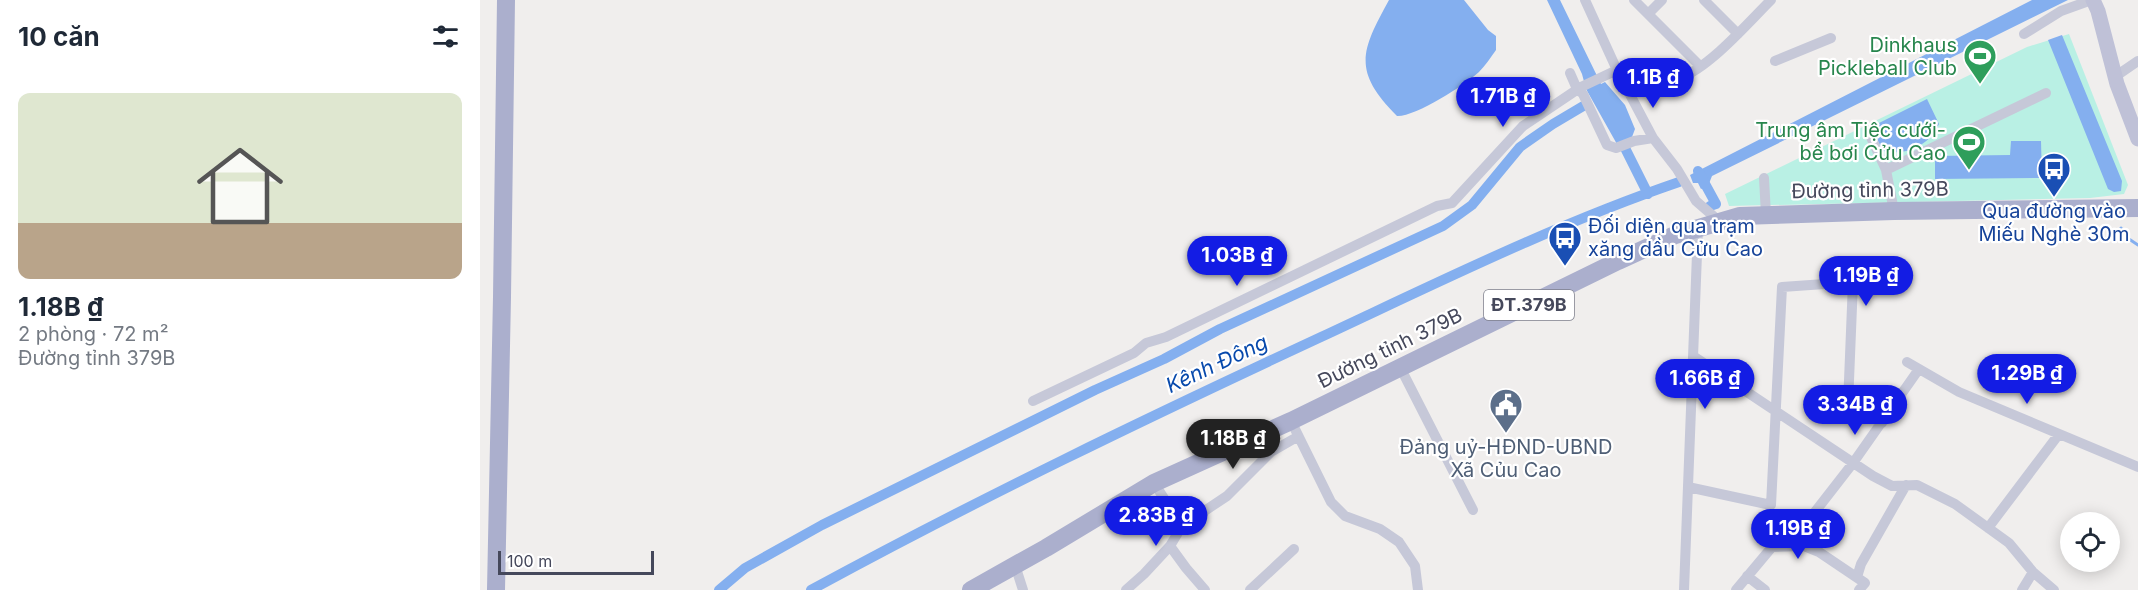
<!DOCTYPE html>
<html lang="vi">
<head>
<meta charset="utf-8">
<style>
  :root { --surface:#fff; --page:#f6f6f7; --text:#1f2937; --muted:#747a83; --line:#e0e1e3; --accent:#131ce4 }
  body { margin:0; font-family:Inter,sans-serif; background:var(--page); color:var(--text); height:100vh; display:flex; flex-direction:column; font-size:22px; white-space:nowrap }
  * { box-sizing:border-box; margin:0 }
  p { font-size:20px; color:var(--muted) }
  .icon { flex:none; width:33px; height:33px; fill:none; stroke:currentColor; stroke-width:2; stroke-linecap:round; stroke-linejoin:round }
  .map { position:relative; flex:1; overflow:hidden }
  .details { display:flex; flex-direction:column; background:var(--surface); width:480px }
  .details>* { flex:none }
  .tools { position:absolute; left:1580px; top:512px; display:grid; gap:12px }
  .tools a { display:grid; place-items:center; width:60px; height:60px; border-radius:50%; background:var(--surface); box-shadow:0 3px 15px #0003; font-size:30px }
  .scale { position:absolute; left:18px; bottom:15px; width:156px; box-sizing:border-box; padding-left:6px; border:3px solid #45485b; border-top:0; font-size:16px; line-height:21px; white-space:nowrap; color:#45485b; -webkit-text-stroke:4px #fff; paint-order:stroke }
  .price { position:absolute; translate:-50% -51px; padding:0 14px; border-radius:21px; background:var(--accent); color:#fff; font-size:20px; line-height:39px; filter:drop-shadow(0 2px 3px #0008) }
  .price::after { content:''; position:absolute; left:50%; top:36px; width:18px; height:14px; margin-left:-9px; background:inherit; clip-path:polygon(0 0,100% 0,50% 100%) }
  .price.active { background:#222; color:#fff }
  ul { padding:0; list-style:none }
  li { display:grid; align-content:center; gap:12px; height:318px; padding:0 18px }
  li+li { border-top:2px solid var(--line) }
  li span { display:grid; place-items:center; height:186px; border-radius:12px; color:#555 }
  li>.icon { margin-inline-start:auto }
  span .icon { width:108px; height:108px; fill:#fffc; stroke-width:1 }
  li b { font-size:26px }
  h2 { display:flex; justify-content:space-between; align-items:center; height:72px; padding:0 18px; font-size:26px }
  main { display:flex; flex:1; min-height:0 }
  .map>svg:first-child { display:block }
  .green { fill:#b9f0e4 }
  .water { fill:#84afef }
  .lines { fill:none; stroke-linecap:round; stroke-linejoin:round }
  .stream { stroke:#84afef; stroke-width:3 }
  .canal { stroke:#84afef; stroke-width:10 }
  .street { stroke:#c6c8d8; stroke-width:10 }
  .secondary { stroke:#bfc1d7; stroke-width:15 }
  .primary { stroke:#abafcd; stroke-width:18 }
  .labels { text-anchor:middle; stroke-width:4.5; stroke-linejoin:round; paint-order:stroke }
  .shield { fill:#fff; stroke:#7d7f8c; stroke-width:1.5 }
  .shield-label { font-size:18px; font-weight:bold; fill:#45485b }
  .leisure-label { font-size:20px; fill:#27864d; stroke:#fff; text-anchor:end }
  .street-label { font-size:20px; fill:#45485b; stroke:#fff }
  .transit-label { font-size:20px; fill:#164399; stroke:#fff }
  .service-label { font-size:20px; fill:#4e5e75; stroke:#fff }
  .water-label { font-size:21px; font-style:italic; fill:#0749ac; stroke:#fff }
</style>
</head>
<body>
<main>
<section class="details">
<h2>10 căn<svg class="icon" aria-label="filters" viewBox="0 0 24 24"><path d="M4 7h16M4 17h16"/><circle cx="9" cy="7" r="2"/><circle cx="15" cy="17" r="2"/></svg></h2>
<ul>
<li><span style="background:linear-gradient(#dfe7d0 70%,#b9a48a 0)"><svg class="icon" aria-label="home" viewBox="0 0 24 24"><path d="M3 11l9-7 9 7M6 9v11h12V9"/></svg></span><div><b>1.18B ₫</b><p>2 phòng · 72 m²</p><p>Đường tỉnh 379B</p></div></li>
</ul>
</section>
<div class="map">
<svg width="1658" height="590" viewBox="0 0 1658 590">
  <rect width="100%" height="100%" fill="#f0eeed"/>
  <path class="green" d="M1589 34 1648 185 1644 194 1610 198 1249 206 1245 194 1547 47Z"/>
  <path class="water" d="M909 0H984L1008 30 1016 36V50C1011 57 1005 66 999 72 985 85 935 117 917 116 872 71 881 51 909 0Z
    M1067 0H1080L1121 84 1125 82 1145 105 1155 129 1152 137 1138 146 1106 89 1102 74Z
    M1552 0H1588L1232 176 1228 186 1221 189 1218 183H1213L1210 175Z
    M1582 35 1642 181 1641 191 1634 192 1628 189 1568 40Z
    M1447 99 1459 124C1449 146 1426 156 1403 151L1391 127Z
    M1531 141H1561L1562 178 1455 179V156L1530 155Z"/>
  <g class="lines">
    <path class="stream" d="M1641 228 1646 237 1658 245"/>
    <path class="canal" d="M1140 138 1168 194
      M1218 171 1236 204 1230 206
      M239 590 265 568 342 525 615 390 684 359 740 329 963 226 992 205 1040 147 1073 124 1105 105
      M331 590C498 499 669 417 841 337 959 282 1076 224 1199 182"/>
    <path class="street" d="M1105 0 1137 70 1173 138 1197 169 1216 201 1239 221
      M1154 0 1220 66
      M1224 0 1258 34
      M1168 14 1182 0
      M1544 34 1581 11 1606 2
      M1295 61 1351 38
      M1090 73 1097 89 1103 94 1127 145 1136 148 1154 141 1173 138
      M1636 76 1658 61
      M1145 87C1162 84 1185 84 1200 78 1230 67 1268 23 1291 0
      M1388 131 1406 170
      M1284 178 1286 215
      M1414 211 1406 170 1566 93
      M1213 356 1393 476 1412 486 1437 485 1475 504 1529 543 1553 572 1574 590
      M1427 362 1479 392 1658 467
      M920 367 993 510
      M553 401 654 353 666 343 686 337 957 206 972 203 1043 126 1101 87 1137 70
      M811 421 851 502 865 516 900 529 919 542 935 566 938 590
      M674 483 702 526 690 546 706 568 725 590
      M1208 487 1291 505 1302 287 1373 282 1368 405 1402 423
      M1331 517 1373 463 1439 369
      M702 526 747 496 791 452 817 437
      M1508 528 1579 434
      M535 565 543 590
      M1267 576 1285 590
      M1377 577 1381 564 1426 485
      M646 590 664 574 690 546
      M770 590 814 549
      M1204 590 1218 228
      M1256 590 1292 547 1324 546 1339 552 1385 583 1379 590
      M1542 590 1553 572"/>
    <path class="secondary" d="M1613 0 1618 11 1637 84 1658 139"/>
    <path class="primary" d="M16 590 22 297 26 0
      M491 590 566 548 674 483 811 421 1138 261 1195 235 1260 216 1414 211 1658 208"/>
  </g>
  <defs>
    <g id="stadium-pin" transform="scale(1.725)"><path d="M0 17L-7.5 6A9.5 9.5 0 1 1 7.5 6Z" fill="#2e9e5b" stroke="#fff"/><path d="M0-5a6.5 5 0 1 0 0 10a6.5 5 0 1 0 0-10ZM-3.5-1.8h7v3.6h-7Z" fill="#fff"/></g>
    <g id="bus-pin" transform="scale(1.725)"><path d="M0 17L-7.5 6A9.5 9.5 0 1 1 7.5 6Z" fill="#1a4fb4" stroke="#fff"/><path d="M-5-6H5V4H4V6H2V4H-2V6H-4V4H-5ZM-3.5-4V0h7V-4ZM-3.5 1.2v1.5H-2V1.2ZM2 1.2v1.5H3.5V1.2Z" fill="#fff"/></g>
    <g id="civic-pin" transform="scale(1.725)"><path d="M0 17L-7.5 6A9.5 9.5 0 1 1 7.5 6Z" fill="#5c6f8a" stroke="#fff"/><path d="M-.6-6.5H3V-4.5H.6V-3L4-1V1h2V6H-6V1h2V-1L-.6-3ZM-1.2 2.5V6h2.4V2.5Z" fill="#fff"/></g>
  </defs>
  <g fill-rule="evenodd">
    <use href="#stadium-pin" x="1500" y="56"/>
    <use href="#stadium-pin" x="1489" y="142"/>
    <use href="#bus-pin" x="1574" y="169"/>
    <use href="#bus-pin" x="1085" y="238"/>
    <use href="#civic-pin" x="1026" y="405"/>
  </g>
  <g class="labels">
    <rect class="shield" x="1004" y="290" width="90" height="30" rx="4.5"/>
    <g class="shield-label">
      <text x="1049" y="311">ĐT.379B</text>
    </g>
    <g class="leisure-label">
      <text x="1477" y="52">Dinkhaus<tspan x="1477" dy="23">Pickleball Club</tspan></text>
      <text x="1466" y="137">Trung âm Tiệc cưới-<tspan x="1466" dy="23">bể bơi Cửu Cao</tspan></text>
    </g>
    <g class="street-label">
      <text transform="translate(1390 190) rotate(-1)" y="7">Đường tỉnh 379B</text>
      <text transform="translate(910 348) rotate(-26)" y="7">Đường tỉnh 379B</text>
    </g>
    <g class="transit-label">
      <text x="1574" y="218">Qua đường vào<tspan x="1574" dy="23">Miếu Nghè 30m</tspan></text>
      <text x="1108" y="233" text-anchor="start">Đối diện qua trạm<tspan x="1108" dy="23">xăng dầu Cửu Cao</tspan></text>
    </g>
    <g class="service-label">
      <text x="1026" y="454">Đảng uỷ-HĐND-UBND<tspan x="1026" dy="23">Xã Củu Cao</tspan></text>
    </g>
    <g class="water-label">
      <text transform="translate(737 364) rotate(-25)" y="7">Kênh Đông</text>
    </g>
  </g>
</svg>
<div class="tools">
<a><svg class="icon" aria-label="locate" viewBox="0 0 24 24"><circle cx="12" cy="12" r="6"/><path d="M12 2v4M12 18v4M2 12h4M18 12h4"/></svg></a>
</div>
<div class="scale">100 m</div>
<b class="price" style="left:1173px;top:109px">1.1B ₫</b>
<b class="price" style="left:1023px;top:128px">1.71B ₫</b>
<b class="price" style="left:757px;top:287px">1.03B ₫</b>
<b class="price" style="left:1386px;top:307px">1.19B ₫</b>
<b class="price" style="left:1547px;top:405px">1.29B ₫</b>
<b class="price" style="left:1225px;top:410px">1.66B ₫</b>
<b class="price" style="left:1375px;top:436px">3.34B ₫</b>
<b class="price active" style="left:753px;top:470px">1.18B ₫</b>
<b class="price" style="left:676px;top:547px">2.83B ₫</b>
<b class="price" style="left:1318px;top:560px">1.19B ₫</b>
</div>
</main>
</body>
</html>
